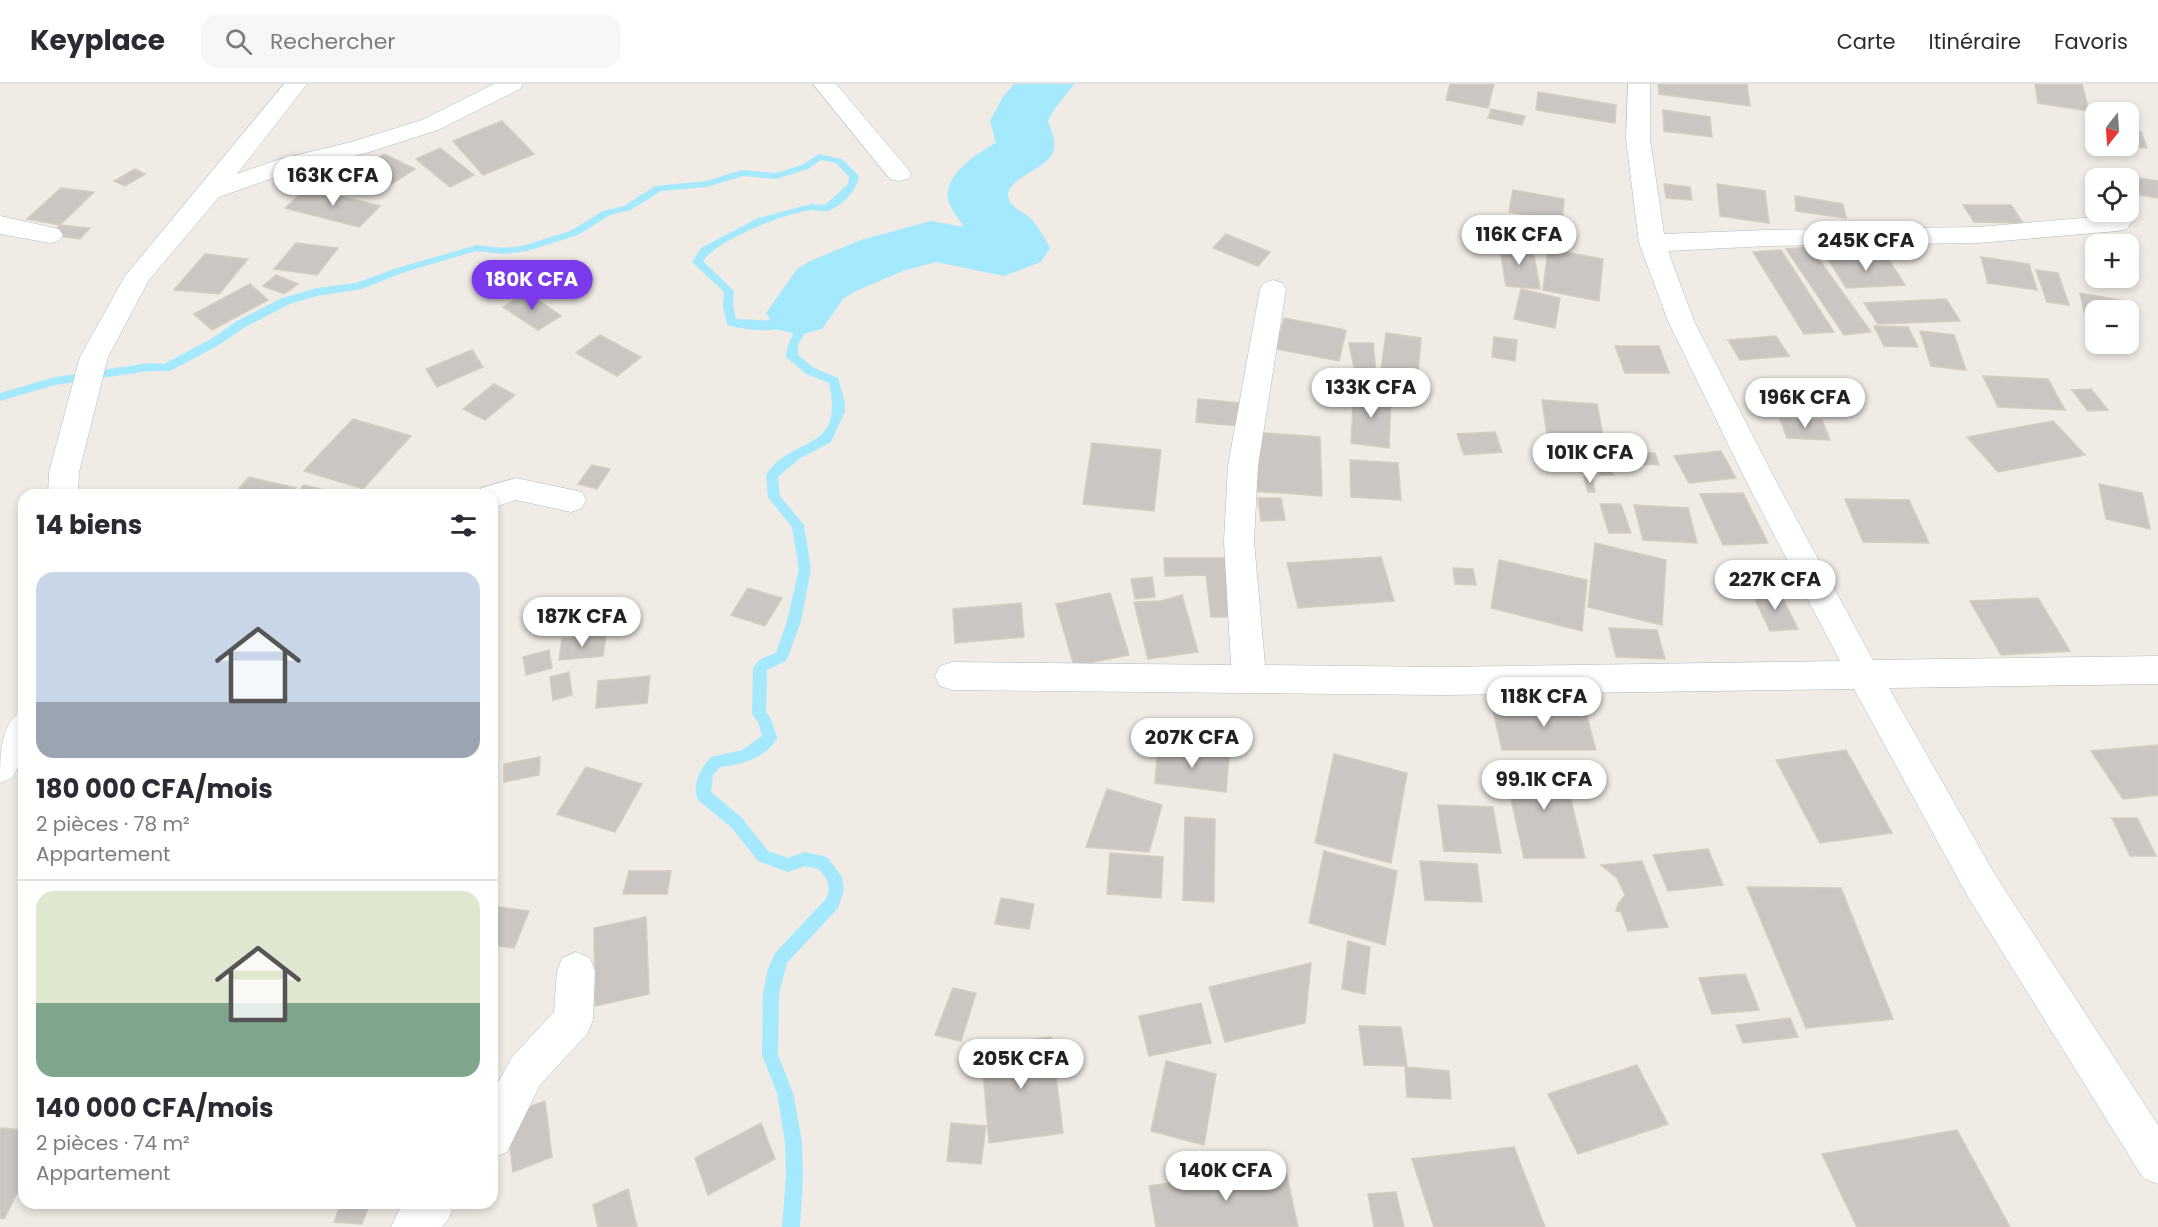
<!DOCTYPE html>
<html lang="fr">
<head>
<meta charset="utf-8">
<style>
  :root { --surface:#fff; --page:#f7f7f7; --text:#2b2b33; --muted:#7c7c81; --line:#e1e1e2; --accent:#7c3aed }
  body { margin:0; font-family:Poppins,sans-serif; background:var(--page); color:var(--text); height:100vh; display:flex; flex-direction:column; font-size:22px; white-space:nowrap }
  * { box-sizing:border-box; margin:0 }
  p { font-size:20px; color:var(--muted) }
  .icon { flex:none; width:33px; height:33px; fill:none; stroke:currentColor; stroke-width:2; stroke-linecap:round; stroke-linejoin:round }
  .map { position:relative; flex:1; overflow:hidden }
  .drawer { position:absolute; left:18px; top:405px; width:480px; height:720px; display:flex; flex-direction:column; background:var(--surface); border-radius:18px; box-shadow:0 3px 9px #0003 }
  .drawer>* { flex:none }
  .needle { width:39px; rotate:197deg }
  .controls { position:absolute; left:2085px; top:18px; display:grid; gap:12px }
  .controls a { display:grid; place-items:center; width:54px; height:54px; border-radius:12px; background:var(--surface); box-shadow:0 3px 9px #0003; font-size:30px }
  .price { position:absolute; translate:-50% -51px; padding:0 14px; border-radius:21px; background:#fff; color:#222; font-size:20px; line-height:39px; filter:drop-shadow(0 2px 3px #0008) }
  .price::after { content:''; position:absolute; left:50%; top:36px; width:18px; height:14px; margin-left:-9px; background:inherit; clip-path:polygon(0 0,100% 0,50% 100%) }
  .price.active { background:var(--accent); color:#fff }
  ul { padding:0; list-style:none }
  li { display:grid; align-content:center; gap:12px; height:318px; padding:0 18px }
  li+li { border-top:2px solid var(--line) }
  li span { display:grid; place-items:center; height:186px; border-radius:18px; color:#555 }
  li>.icon { margin-inline-start:auto }
  span .icon { width:108px; height:108px; fill:#fffc; stroke-width:1 }
  li b { font-size:26px }
  h2 { display:flex; justify-content:space-between; align-items:center; height:72px; padding:0 18px; font-size:26px }
  header { display:flex; align-items:center; gap:36px; box-sizing:border-box; height:84px; padding:0 30px; background:var(--surface); border-bottom:2px solid var(--line) }
  header strong { font-size:28px }
  nav { display:flex; gap:33px; margin-inline-start:auto; font-size:21px }
  .search { width:420px; height:54px; background:var(--page); display:flex; align-items:center; gap:15px; box-sizing:border-box; padding:0 21px; border-radius:18px; color:var(--muted); font-size:22px }
  .map>svg:first-child { display:block }
  .lines { fill:none; stroke-linecap:round; stroke-linejoin:round }
  .stream { fill:#a5e9ff; fill-rule:evenodd }
  .river { fill:#a5e9ff; fill-rule:evenodd }
  .building { fill:#cbc6c1; stroke:#d5ccc2; stroke-width:1.5 }
  .minor-casing { stroke:#b5b9bc; stroke-width:1 }
  .minor { fill:#fff; fill-rule:evenodd }
</style>
</head>
<body>
<header>
<strong>Keyplace</strong>
<div class="search"><svg class="icon" aria-label="search" viewBox="0 0 24 24"><circle cx="10" cy="10" r="6"/><path d="M15 15l6 6"/></svg>Rechercher</div>
<nav><a>Carte</a><a>Itinéraire</a><a>Favoris</a></nav>
</header>
<div class="map">
<svg width="2158" height="1143" viewBox="0 0 2158 1143">
  <rect width="100%" height="100%" fill="#f0ebe4"/>
  <g class="lines">
    <path class="stream" d="M819 70 842 75 859 92C857 106 843 121 830 126 824 129 817 126 811 126 785 129 717 156 703 177L734 207 733 222 736 235 781 237 795 226H803L807 245 798 261V271L814 284 838 294 845 318V327L831 358 799 375 778 393 780 412 804 441 811 485 801 537 788 573 786 577 767 586 766 628 771 635 777 654C767 674 740 681 720 683L713 691 711 708 742 734 768 767 788 774 805 768 823 772 828 774 842 793 844 806 838 824 787 879 779 909 778 971 793 1009 802 1058 803 1093 800 1143H782L786 1093 785 1058 777 1009 762 971 763 909 768 885 775 869 826 815 829 806 827 796 819 785 805 782 788 788 758 777 732 744 698 716C691 700 701 684 711 673L742 666 762 652 758 638 752 630 753 584 760 575 776 569 787 537 799 485 792 443 768 413 766 391C793 350 845 370 829 299L806 290 786 273C786 258 796 250 795 238 778 251 747 246 727 241L723 222 724 208 692 178 701 164 758 134 811 120 825 121 848 100 849 93 836 79 821 76 808 85 776 95 743 92 707 103 661 107 631 126 610 131 578 151 527 167 503 170 476 167 402 189 362 205 317 212 290 220 245 243 219 261 170 287H149L55 301 0 317V309L55 293 149 279 164 280 211 255 237 237 282 214 317 204 356 199 394 185 476 161 503 164 522 162 570 147 603 127 624 122 655 102 706 97 742 86 776 89 802 81Z"/>
    <path class="river" d="M1014 0H1074C1065 13 1054 23 1048 37 1051 46 1057 58 1053 68 1046 87 1001 95 1009 116 1013 125 1026 129 1033 137 1040 145 1045 155 1050 164L1041 178 1004 192 936 178 903 187 856 207 843 215 822 245 799 251 776 245 766 229 797 185 810 177 861 156 931 137 964 143C959 135 952 127 949 119 940 93 977 69 996 59L990 37 1002 14Z"/>
  </g>
  <path class="building" d="M1450 0H1494L1488 24 1446 16Z
    M1658 0H1747L1750 22 1659 10Z
    M2035 0H2082L2089 27 2038 19Z
    M1538 8 1616 21 1615 39 1536 26Z
    M1491 25 1525 32 1522 41 1488 34Z
    M1663 26 1710 33 1712 53 1664 47Z
    M502 37 534 70 483 91 453 57Z
    M2128 46 2141 48 2147 64 2127 62Z
    M440 64 474 91 450 103 416 75Z
    M384 70 415 85 385 104 355 89Z
    M322 78 352 82 334 104 304 100Z
    M135 85 145 90 125 102 114 97Z
    M2115 90 2158 97V114L2128 109V94H2116Z
    M1664 100 1690 103 1692 116 1666 114Z
    M1717 100 1765 107 1769 139 1720 132Z
    M61 104 94 108 60 141 27 135Z
    M307 104 380 122 359 143 285 124Z
    M1513 106 1564 115 1562 137 1509 128Z
    M1795 112 1843 120 1846 134 1796 127Z
    M1963 121H2011L2023 139 1974 138Z
    M60 141 90 144 80 155 50 151Z
    M1226 150 1270 168 1258 182 1213 164Z
    M296 159 338 164 317 191 274 185Z
    M1499 159 1532 161 1540 205 1506 202Z
    M1810 163 1871 248 1844 251 1786 165Z
    M1548 165 1603 175 1599 217 1543 206Z
    M1781 166 1834 248 1804 250 1753 168Z
    M205 170 248 175 219 210 174 206Z
    M1887 173 1905 201 1846 204 1828 175Z
    M1981 173 2029 180 2037 206 1988 199Z
    M2036 186 2058 189 2069 221 2047 218Z
    M276 191 298 200 284 210 263 202Z
    M250 200 268 216 212 246 194 230Z
    M1521 205 1560 214 1555 244 1514 235Z
    M527 208 561 232 538 246 503 223Z
    M2080 209 2125 217 2128 226H2096V230L2084 228Z
    M1946 215 1960 237 1878 240 1864 219Z
    M1284 234 1346 246 1339 277 1276 265Z
    M1874 242 1908 243 1918 263 1884 262Z
    M1920 247 1954 251 1966 286 1931 282Z
    M1386 249 1421 254 1418 291 1381 286Z
    M600 251 641 273 617 292 576 269Z
    M1776 252 1789 272 1740 276 1728 256Z
    M1494 253 1517 256 1515 277 1492 273Z
    M1349 259H1373L1377 297 1357 299Z
    M1615 262H1659L1669 289H1625Z
    M472 266 483 283 437 303 426 285Z
    M1983 292 2048 295 2065 326 1998 323Z
    M494 300 515 311 485 336 463 325Z
    M1354 305 1391 310 1389 364 1351 359Z
    M2091 305 2108 326 2088 327 2072 306Z
    M1198 315 1241 319 1239 342 1196 338Z
    M1542 316 1597 320 1605 362 1548 358Z
    M353 335 411 352 363 405 304 387Z
    M1780 335 1822 336 1830 356 1787 354Z
    M2053 337 2085 371 1998 388 1967 353Z
    M1252 348 1320 353 1322 412 1251 407Z
    M1495 348 1502 368 1464 371 1457 350Z
    M1092 359 1161 366 1154 427 1083 420Z
    M1721 367 1736 394 1689 399 1674 372Z
    M1635 368 1655 369 1659 381 1639 380Z
    M1594 370H1607L1613 391H1600Z
    M1350 376 1398 379 1401 416 1351 413Z
    M592 381 610 385 597 405 578 400Z
    M249 393 296 404 290 411H233Z
    M1584 393H1592L1595 408H1588Z
    M2099 400 2142 409 2150 445 2106 435Z
    M304 401 344 411H295Z
    M1743 409 1768 459 1723 461 1700 410Z
    M1258 414H1281L1285 436 1261 437Z
    M1845 415 1909 416 1929 459 1863 458Z
    M1600 420H1621L1631 449H1609Z
    M1634 421 1688 424 1697 459 1643 456Z
    M1595 459 1666 476 1662 541 1588 523Z
    M1381 473 1394 517 1298 524 1287 479Z
    M1164 474H1226L1232 533H1211L1206 491 1165 492Z
    M1499 476 1587 496 1582 547 1491 524Z
    M1453 484 1473 485 1476 501 1455 500Z
    M1152 493 1155 513 1135 515 1131 495Z
    M748 504 782 514 765 542 731 531Z
    M1779 507 1798 545 1770 547 1752 509Z
    M1110 509 1129 571 1074 582 1056 520Z
    M1182 511 1198 568 1148 575 1134 518 1161 517Z
    M2038 514 2070 567 2001 571 1970 517Z
    M1021 519 1024 553 955 559 953 525Z
    M1609 544 1657 546 1665 575 1616 573Z
    M606 551 603 572 559 576 562 555Z
    M549 566 552 584 526 591 523 573Z
    M569 588 572 611 553 616 550 593Z
    M650 592 647 619 596 624 598 597Z
    M1492 622H1584L1596 666H1502Z
    M2158 661V711L2123 715 2091 667Z
    M1158 663 1229 672 1226 708 1155 699Z
    M1846 666 1892 749 1820 759 1776 676Z
    M1334 670 1407 689 1391 779 1315 759Z
    M540 673 539 691 504 698V680Z
    M1503 679H1562L1585 774H1524Z
    M586 683 642 700 615 748 557 730Z
    M1107 705 1162 721 1149 768 1086 763Z
    M1438 721 1493 723 1501 769 1444 767Z
    M1185 733 1215 735 1214 818 1183 816Z
    M2112 734H2137L2156 772H2130Z
    M1708 765 1723 801 1668 807 1653 771Z
    M1324 767 1397 787 1385 861 1309 839Z
    M1110 769 1163 773 1161 814 1107 810Z
    M1420 777 1477 780 1482 818 1425 816Z
    M1642 777 1668 843 1628 847 1621 828 1616 827 1618 820 1625 811 1617 794 1601 781Z
    M629 787H671L667 810H623Z
    M1747 803 1841 804 1893 935 1806 944Z
    M1001 814 1034 820 1029 845 995 840Z
    M492 822 529 827 514 864 492 861Z
    M646 833 649 910 595 922 594 844Z
    M1348 857 1370 863 1365 910 1342 905Z
    M1311 879 1305 939 1225 958 1209 903Z
    M1745 890 1759 926 1712 930 1699 894Z
    M953 904 976 909 961 957 935 951Z
    M1201 919 1211 959 1149 972 1139 932Z
    M1790 934 1798 953 1743 959 1736 941Z
    M1359 942 1401 943 1407 982 1364 981Z
    M1051 953 1063 1049 989 1059 981 962Z
    M1166 977 1216 990 1204 1061 1151 1047Z
    M1637 981 1668 1040 1578 1070 1548 1010Z
    M1405 983 1449 987 1451 1015 1407 1013Z
    M545 1017 552 1073 513 1088 506 1031Z
    M761 1039 775 1075 708 1111 695 1074Z
    M951 1039 986 1042 981 1080 947 1077Z
    M0 1044 24 1046V1096L4 1135 0 1134Z
    M1957 1046 2010 1143H1857L1822 1070Z
    M1514 1063 1545 1143H1434L1412 1075Z
    M1285 1083 1298 1143H1156L1149 1102Z
    M628 1105 637 1143H598L593 1121Z
    M1396 1108 1404 1143H1374L1368 1110Z
    M341 1119H370L362 1140 334 1138Z"/>
  <g class="lines">
    <g class="minor-casing">
      <path id="minor" d="M284 0H307L237 90 277 76 351 58 422 36 494 0H523L520 5 438 46 366 69 293 87 219 113 149 196 108 273 79 388 78 411H48L49 388 80 273 125 192Z
        M813 0H836L908 85 911 90 908 95 899 97 890 95Z
        M1628 0H1650V55L1664 150 1767 146 1978 143 2118 131 2127 133 2131 139 2127 145 2118 147 1978 159 1767 162 1668 167 1694 237 1777 399 1873 576 2158 572V600L1889 604 1994 789 2158 1041V1100L2143 1094 1968 813 1854 605 1443 611 952 606 940 602 935 592 940 582 952 578 1231 581 1224 457 1228 382 1260 205 1264 199 1273 196 1282 199 1286 205 1258 382 1254 457 1265 581 1443 583 1840 577 1747 399 1668 237 1639 159 1626 55Z
        M0 132 59 145 63 151 59 157 50 159 0 150Z
        M516 394 582 408 586 416 582 424 571 428 516 416 492 424V411H477L481 404Z
        M24 626V673L12 694 0 699C0 672 0 637 24 626Z
        M576 868 590 874 595 887 593 936 587 950 540 1001 507 1068 492 1074V1010L512 973 554 928 557 887 562 874Z
        M405 1119H455L449 1134 442 1143H391L398 1128Z"/>
    </g>
    <use href="#minor" class="minor"/>
  </g>
</svg>
<div class="controls">
<a><svg class="needle" viewBox="-14 -14 28 28"><path d="M0-13l5 13h-10z" fill="#e53935"/><path d="M0 13l5-13h-10z" fill="#7c7c81"/></svg></a>
<a><svg class="icon" aria-label="locate" viewBox="0 0 24 24"><circle cx="12" cy="12" r="6"/><path d="M12 2v4M12 18v4M2 12h4M18 12h4"/></svg></a>
<a>+</a>
<a>−</a>
</div>
<b class="price" style="left:333px;top:123px">163K CFA</b>
<b class="price" style="left:1519px;top:182px">116K CFA</b>
<b class="price" style="left:1866px;top:188px">245K CFA</b>
<b class="price active" style="left:532px;top:227px">180K CFA</b>
<b class="price" style="left:1371px;top:335px">133K CFA</b>
<b class="price" style="left:1805px;top:345px">196K CFA</b>
<b class="price" style="left:1590px;top:400px">101K CFA</b>
<b class="price" style="left:1775px;top:527px">227K CFA</b>
<b class="price" style="left:582px;top:564px">187K CFA</b>
<b class="price" style="left:1544px;top:644px">118K CFA</b>
<b class="price" style="left:1192px;top:685px">207K CFA</b>
<b class="price" style="left:1544px;top:727px">99.1K CFA</b>
<b class="price" style="left:1021px;top:1006px">205K CFA</b>
<b class="price" style="left:1226px;top:1118px">140K CFA</b>
<section class="drawer">
<h2>14 biens<svg class="icon" aria-label="filters" viewBox="0 0 24 24"><path d="M4 7h16M4 17h16"/><circle cx="9" cy="7" r="2"/><circle cx="15" cy="17" r="2"/></svg></h2>
<ul>
<li><span style="background:linear-gradient(#c9d6e8 70%,#9aa5b1 0)"><svg class="icon" aria-label="home" viewBox="0 0 24 24"><path d="M3 11l9-7 9 7M6 9v11h12V9"/></svg></span><div><b>180 000 CFA/mois</b><p>2 pièces · 78 m²</p><p>Appartement</p></div></li>
<li><span style="background:linear-gradient(#dfe7d0 60%,#7fa58c 0)"><svg class="icon" aria-label="home" viewBox="0 0 24 24"><path d="M3 11l9-7 9 7M6 9v11h12V9"/></svg></span><div><b>140 000 CFA/mois</b><p>2 pièces · 74 m²</p><p>Appartement</p></div></li>
</ul>
</section>
</div>
</body>
</html>
